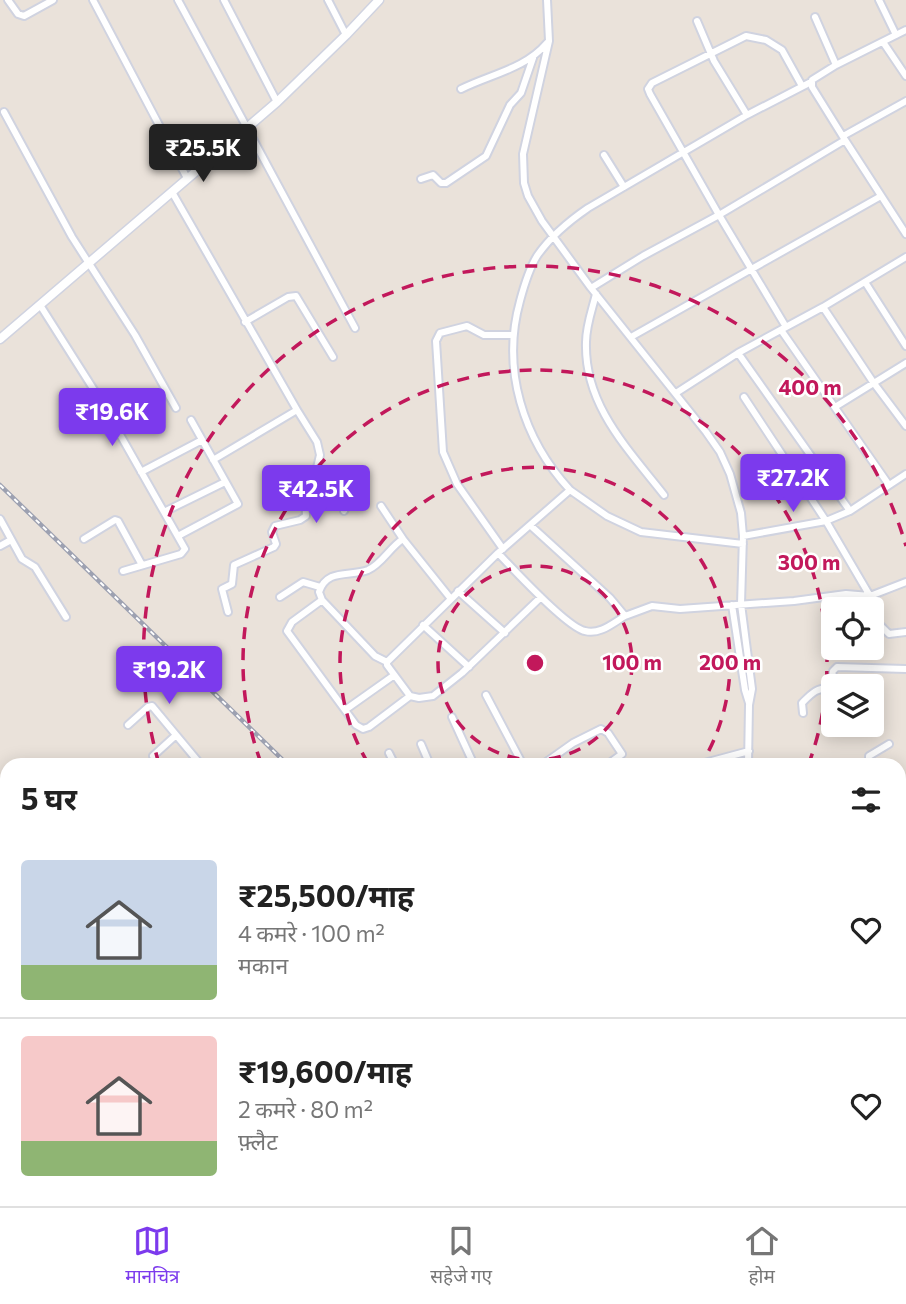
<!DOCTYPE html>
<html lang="hi">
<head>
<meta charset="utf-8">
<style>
  :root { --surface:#fff; --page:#f6f6f6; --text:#222; --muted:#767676; --line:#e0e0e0; --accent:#7c3aed }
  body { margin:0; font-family:Commissioner,"Noto Sans Devanagari",sans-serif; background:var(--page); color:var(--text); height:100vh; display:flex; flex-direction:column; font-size:26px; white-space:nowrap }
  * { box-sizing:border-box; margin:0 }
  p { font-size:23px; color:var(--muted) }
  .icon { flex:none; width:38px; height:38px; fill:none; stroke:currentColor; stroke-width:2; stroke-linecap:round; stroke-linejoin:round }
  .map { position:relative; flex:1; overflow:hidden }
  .sheet { position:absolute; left:0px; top:758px; width:906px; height:450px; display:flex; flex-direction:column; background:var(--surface); border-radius:21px 21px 0 0; box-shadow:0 4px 18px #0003 }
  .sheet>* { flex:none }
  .buttons { position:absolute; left:821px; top:597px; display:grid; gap:14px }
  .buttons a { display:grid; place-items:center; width:63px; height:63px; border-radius:7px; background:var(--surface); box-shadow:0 4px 18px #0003; font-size:35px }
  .price { position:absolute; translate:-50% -60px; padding:0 16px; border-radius:7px; background:var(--accent); color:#fff; font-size:23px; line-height:46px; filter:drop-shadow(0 2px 4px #0008) }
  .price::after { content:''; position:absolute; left:50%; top:42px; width:21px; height:16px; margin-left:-10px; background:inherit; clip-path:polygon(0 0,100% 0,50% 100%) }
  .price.current { background:#222; color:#fff }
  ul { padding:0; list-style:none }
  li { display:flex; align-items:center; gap:21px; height:175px; padding:0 21px }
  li+li { border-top:2px solid var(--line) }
  li span { display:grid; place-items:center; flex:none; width:196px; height:140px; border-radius:7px; color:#555 }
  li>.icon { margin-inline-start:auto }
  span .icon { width:84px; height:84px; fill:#fffc; stroke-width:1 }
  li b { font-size:30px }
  h2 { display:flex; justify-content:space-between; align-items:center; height:84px; padding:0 21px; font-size:30px }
  .tabs { display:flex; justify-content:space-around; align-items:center; height:98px; border-top:2px solid var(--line); background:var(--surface); font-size:19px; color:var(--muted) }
  .tabs a { display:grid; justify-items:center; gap:4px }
  .tabs .current { color:var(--accent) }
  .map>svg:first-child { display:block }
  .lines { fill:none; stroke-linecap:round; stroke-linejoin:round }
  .street-casing { stroke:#d0d3e0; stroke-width:10 }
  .secondary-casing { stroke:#d0d3e0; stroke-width:11 }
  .street { stroke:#fff; stroke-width:6 }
  .secondary { stroke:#fff; stroke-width:8 }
  .rail-casing { stroke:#9da1b1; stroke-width:4.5 }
  .rail { stroke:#fff; stroke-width:2; stroke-dasharray:5; stroke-linecap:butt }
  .ring { fill:none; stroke:#c2185b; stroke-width:3.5; stroke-dasharray:12 9 }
  .centre { fill:#c2185b; stroke:#fff; stroke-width:3.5 }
  .ring-label { font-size:21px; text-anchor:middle; font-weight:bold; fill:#c2185b; stroke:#fff; stroke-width:5; stroke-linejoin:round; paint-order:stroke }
</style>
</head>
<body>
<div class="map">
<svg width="906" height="1206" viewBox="0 0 906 1206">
  <rect width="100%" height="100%" fill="#eae2da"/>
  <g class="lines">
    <g class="street-casing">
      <path id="street" d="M8 0 18 14 24 16 53 0
        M93 0 187 178
        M178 0 355 328
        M224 0 277 102
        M328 0 346 35
        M547 0 549 41 523 154 524 183 528 196 542 221 591 288 706 432 720 452 730 474 741 513 743 536 741 604 752 689 749 705 748 765
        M879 0 896 35
        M815 17 836 65
        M697 21 714 61 747 115
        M883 42 906 76
        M461 89C491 74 525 69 547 43
        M4 112 72 237 135 335 176 408
        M843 136 906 101
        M845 140 906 234
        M604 155 624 187
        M421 179 433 175 441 183H446L486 156 510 105 521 93 533 58
        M172 192 297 410 213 460
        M865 282 906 346
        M591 288 643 256 719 215 650 94 648 89 652 83 746 36 766 40 782 50 802 86
        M596 294C592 310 586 326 586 342 584 405 628 449 664 495
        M40 305 101 401 185 549 181 554 123 571
        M823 307 906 257
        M245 322 288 297 296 296 333 357
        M786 327 823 307 873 382 906 426
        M781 330 889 485
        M631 337 881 196
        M738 353 786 327 719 215 845 140 812 87V80L836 65 906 30
        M676 393 738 353 850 511 906 474
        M744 397 826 521 870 596 879 624 889 634 906 632
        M835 407 906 363
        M141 472 202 440
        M316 472 348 503 344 511
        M570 490C523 439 501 369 520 301 524 286 529 269 537 256 550 237 569 221 588 208L747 115 811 82
        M381 506 403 539
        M164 512 225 482
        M0 519 22 559 35 567 66 617
        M178 536 238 504 191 420
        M743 536 826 521 850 511
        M84 539 115 520 118 521 142 565
        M0 546 11 540
        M503 549 457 484 443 452 436 341 440 333 467 326 484 335H513
        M498 553C512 568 568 628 585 631 600 635 613 623 625 616L610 598 531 526
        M458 591 505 633
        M280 597 303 582 320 587
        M541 597 462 673 433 696 419 698 410 696 387 665V662L498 553 570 490 607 516 641 532 743 544
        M322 600 292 622 287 631 356 725 363 729 369 727 410 696
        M732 605 745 690 749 703
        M228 612 222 589 232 584 234 565 274 547 276 544 272 532 275 526 300 520 306 516 305 492 316 472 320 455 317 442 297 410
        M625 616 652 606 680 609 794 601 846 594 870 596 906 582
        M423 625 469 667
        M387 662 375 656 322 600 319 592C327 568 350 577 368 570 382 564 390 547 403 539L451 599
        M830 688 833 671 837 667 906 669
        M486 695 523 765
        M345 710 393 676
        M803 713 802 703C811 694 817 687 831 688
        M452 717 474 765
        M128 725 148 707 152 706 201 765
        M421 744 430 765
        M389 753 395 765
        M153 756 175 736
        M542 765 573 743 601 729 608 733 622 754 607 765
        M697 765 749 751
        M873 765 869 760V756L889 744
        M900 785 906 791
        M900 833 906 825
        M902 891 906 885
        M900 917 906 908
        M900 941 906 948
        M900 982 906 991
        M0 1010 7 1007
        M900 1013 906 1008
        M0 1031 7 1043
        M900 1098 906 1091
        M900 1117 906 1122
        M0 1143 7 1139
        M900 1154 906 1159
        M131 1200 135 1206
        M431 1200 440 1206
        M600 1200 607 1206
        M677 1200 685 1206
        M33 1206 43 1200
        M170 1206 178 1200
        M268 1206 276 1200
        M477 1206 479 1200
        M534 1206V1205
        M634 1206 636 1200
        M669 1206 672 1200
        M756 1206 763 1200"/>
    </g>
    <g class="secondary-casing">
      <path id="secondary" d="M0 339 277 102 346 35 379 0"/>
    </g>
    <use href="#street" class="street"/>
    <use href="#secondary" class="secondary"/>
    <g class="rail-casing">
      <path id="rail" d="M0 485 288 765
        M740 1200 746 1206"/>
    </g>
    <use href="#rail" class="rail"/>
  </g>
  <g class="ring">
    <circle cx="535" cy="663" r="97"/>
    <path d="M368 763A195 195 0 1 1 702 763"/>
    <path d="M261 763A292 292 0 1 1 809 763"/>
    <path d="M159 764A389 389 0 0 1 906 546"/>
  </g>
  <circle cx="535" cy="663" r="10" class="centre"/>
  <g class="ring-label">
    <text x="810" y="395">400 m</text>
    <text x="809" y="570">300 m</text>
    <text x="632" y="670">100 m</text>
    <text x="730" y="670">200 m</text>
  </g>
</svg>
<div class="buttons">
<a><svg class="icon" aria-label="locate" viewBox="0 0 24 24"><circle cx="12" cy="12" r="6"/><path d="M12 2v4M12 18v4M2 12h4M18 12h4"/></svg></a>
<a><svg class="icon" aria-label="layers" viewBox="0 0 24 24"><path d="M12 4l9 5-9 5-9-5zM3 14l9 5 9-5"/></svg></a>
</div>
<b class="price current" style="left:203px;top:184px">₹25.5K</b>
<b class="price" style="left:112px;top:448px">₹19.6K</b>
<b class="price" style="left:793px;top:514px">₹27.2K</b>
<b class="price" style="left:316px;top:525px">₹42.5K</b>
<b class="price" style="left:169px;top:706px">₹19.2K</b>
<section class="sheet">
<h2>5 घर<svg class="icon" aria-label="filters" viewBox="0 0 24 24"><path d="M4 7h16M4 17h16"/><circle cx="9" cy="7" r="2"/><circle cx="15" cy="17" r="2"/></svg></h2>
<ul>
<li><span style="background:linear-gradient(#c9d6e8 75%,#8fb573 0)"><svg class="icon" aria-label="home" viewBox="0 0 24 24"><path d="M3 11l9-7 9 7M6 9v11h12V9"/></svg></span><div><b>₹25,500/माह</b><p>4 कमरे · 100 m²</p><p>मकान</p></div><svg class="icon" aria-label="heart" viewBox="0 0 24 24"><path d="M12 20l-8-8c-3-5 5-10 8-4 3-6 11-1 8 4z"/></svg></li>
<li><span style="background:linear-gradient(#f6c9c9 75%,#8fb573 0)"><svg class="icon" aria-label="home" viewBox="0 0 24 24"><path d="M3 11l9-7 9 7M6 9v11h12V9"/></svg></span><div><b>₹19,600/माह</b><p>2 कमरे · 80 m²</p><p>फ़्लैट</p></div><svg class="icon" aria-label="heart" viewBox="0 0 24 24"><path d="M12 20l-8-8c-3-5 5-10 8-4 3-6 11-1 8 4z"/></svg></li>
</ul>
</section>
</div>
<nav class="tabs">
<a class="current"><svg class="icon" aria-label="map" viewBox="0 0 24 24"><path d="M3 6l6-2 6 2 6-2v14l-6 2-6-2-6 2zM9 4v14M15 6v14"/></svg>मानचित्र</a>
<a><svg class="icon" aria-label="saved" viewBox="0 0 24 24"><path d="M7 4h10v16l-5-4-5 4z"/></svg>सहेजे गए</a>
<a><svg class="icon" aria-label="home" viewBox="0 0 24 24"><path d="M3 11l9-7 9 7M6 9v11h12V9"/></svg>होम</a>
</nav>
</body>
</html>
